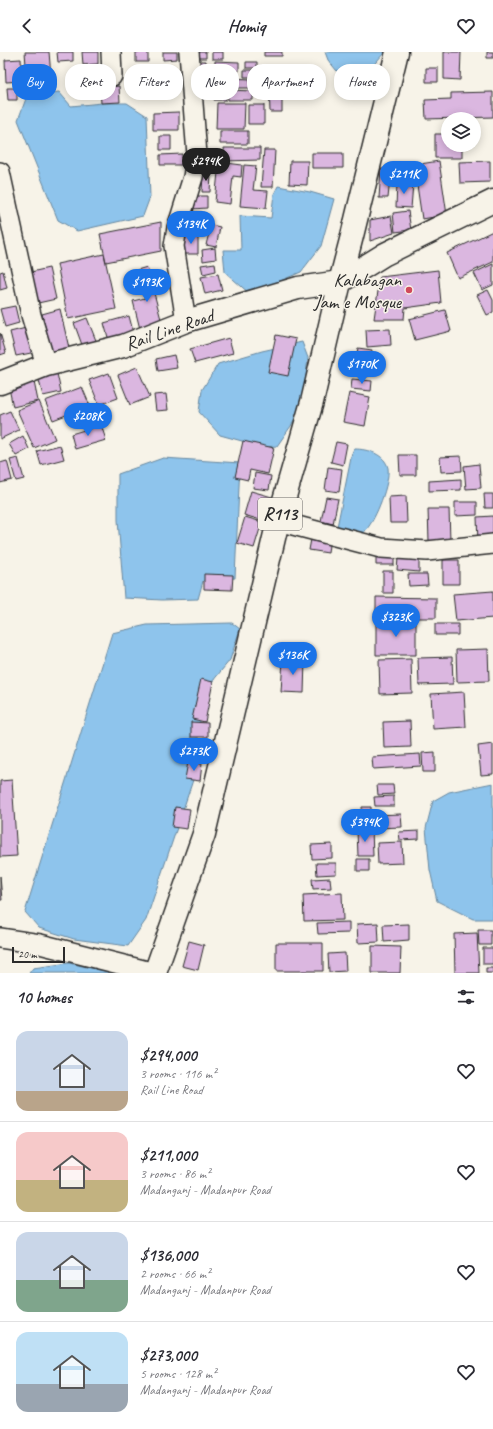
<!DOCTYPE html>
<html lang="en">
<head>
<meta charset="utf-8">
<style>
  :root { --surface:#fff; --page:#f7f7f7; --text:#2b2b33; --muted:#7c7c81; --line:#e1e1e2; --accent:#1a73e8 }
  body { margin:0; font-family:Caveat,sans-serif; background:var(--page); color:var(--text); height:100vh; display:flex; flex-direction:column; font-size:15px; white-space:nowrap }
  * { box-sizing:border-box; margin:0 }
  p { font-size:13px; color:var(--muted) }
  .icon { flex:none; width:22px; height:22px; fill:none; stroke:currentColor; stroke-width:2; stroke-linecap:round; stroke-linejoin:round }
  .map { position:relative; height:921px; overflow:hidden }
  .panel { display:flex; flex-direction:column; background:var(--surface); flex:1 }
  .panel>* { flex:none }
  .top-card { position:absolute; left:12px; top:12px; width:469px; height:36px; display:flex; gap:8px }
  .fabs { position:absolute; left:441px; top:60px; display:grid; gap:8px }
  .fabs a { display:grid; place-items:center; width:40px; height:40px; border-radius:50%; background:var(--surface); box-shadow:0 2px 10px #0003; font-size:20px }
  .scale { position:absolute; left:12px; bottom:10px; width:53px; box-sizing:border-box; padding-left:4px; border:2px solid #2b2b2b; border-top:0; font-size:11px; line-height:14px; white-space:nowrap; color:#2b2b2b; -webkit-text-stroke:3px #f7f3e8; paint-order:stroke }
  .price { position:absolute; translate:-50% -34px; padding:0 9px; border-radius:14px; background:var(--accent); color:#fff; font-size:13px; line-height:26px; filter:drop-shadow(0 1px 2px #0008) }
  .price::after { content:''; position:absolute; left:50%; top:24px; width:12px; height:9px; margin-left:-6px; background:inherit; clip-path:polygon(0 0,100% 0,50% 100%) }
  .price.selected { background:#222; color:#fff }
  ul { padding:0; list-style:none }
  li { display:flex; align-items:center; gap:12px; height:100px; padding:0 16px }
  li+li { border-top:1px solid var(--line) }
  li span { display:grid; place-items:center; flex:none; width:112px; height:80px; border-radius:12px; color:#555 }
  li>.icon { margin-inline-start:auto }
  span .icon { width:48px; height:48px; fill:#fffc; stroke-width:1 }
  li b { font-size:17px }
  h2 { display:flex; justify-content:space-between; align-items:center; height:48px; padding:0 16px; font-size:17px }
  .pill { padding:0 14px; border-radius:16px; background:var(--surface); box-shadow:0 2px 10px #0003; font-size:14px; line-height:36px }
  .pill.selected { background:var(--accent); color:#fff }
  header { display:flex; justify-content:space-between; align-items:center; height:52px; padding:0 16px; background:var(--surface); font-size:18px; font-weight:600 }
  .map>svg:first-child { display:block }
  .water { fill:#8ec4ec; stroke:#66879f }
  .building { fill:#dbb7e0; stroke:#2b2b2b }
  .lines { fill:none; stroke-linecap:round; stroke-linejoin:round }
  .minor-casing { stroke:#2b2b2b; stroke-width:22 }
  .tertiary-casing { stroke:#2b2b2b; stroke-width:25 }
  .primary-casing { stroke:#2b2b2b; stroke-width:25 }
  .minor { stroke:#f7f3e8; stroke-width:19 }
  .tertiary { stroke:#f7f3e8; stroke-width:22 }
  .primary { stroke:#f7f3e8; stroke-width:22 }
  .poi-dot { fill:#d1495b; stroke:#f7f3e8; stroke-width:1.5 }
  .labels { text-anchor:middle; stroke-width:3; stroke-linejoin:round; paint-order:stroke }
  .shield { fill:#f7f3e8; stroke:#686764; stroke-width:1 }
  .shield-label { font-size:18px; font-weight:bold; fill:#2b2b2b }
  .poi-label { font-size:19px; fill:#2b2b2b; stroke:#f7f3e8; text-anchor:end }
  .street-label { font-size:19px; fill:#2b2b2b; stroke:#f7f3e8 }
</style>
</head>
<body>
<header><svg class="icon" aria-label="back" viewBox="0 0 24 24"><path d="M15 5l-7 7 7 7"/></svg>Homiq<svg class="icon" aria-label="heart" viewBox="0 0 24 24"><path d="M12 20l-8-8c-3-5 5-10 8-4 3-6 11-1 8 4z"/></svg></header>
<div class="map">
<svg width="493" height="921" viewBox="0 0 493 921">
  <rect width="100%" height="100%" fill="#f7f3e8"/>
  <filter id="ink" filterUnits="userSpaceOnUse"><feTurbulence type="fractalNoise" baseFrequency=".025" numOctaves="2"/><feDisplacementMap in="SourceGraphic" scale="8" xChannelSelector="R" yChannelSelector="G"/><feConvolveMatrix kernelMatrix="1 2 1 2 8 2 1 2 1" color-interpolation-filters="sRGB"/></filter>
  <g filter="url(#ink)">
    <path class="water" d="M325 0H385L358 30 341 24 328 8Z
      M59 40 71 54 102 51H127L147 64 150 145 143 164 77 179 58 168 18 68 27 44Z
      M278 134 310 140 334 147 321 194 301 220 250 242 225 220 223 198H241L240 164 271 166 274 142Z
      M302 290 308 306 303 350 291 374 277 394 264 395 220 383 199 360 202 338 218 312 262 299Z
      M355 397C367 397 385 402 388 416 390 431 376 467 366 478 364 481 361 482 358 483L337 475 352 401Z
      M163 406 240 411 235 526 203 529 198 547 162 548 124 546 118 468V422Z
      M232 571 240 577 230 608 212 630 204 647 199 675 195 722 146 868 128 894 74 887 39 876 25 860 112 581 147 573Z
      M493 731V867H473L437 849 430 818 426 776 433 749 449 740Z
      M69 911 113 921H29L33 916Z"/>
    <path class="building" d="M25 0H49L51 24 27 26Z
      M57 0H73V9L58 10Z
      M82 0H98V12L83 13Z
      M136 0H148V10H136Z
      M163 0H177V7L163 8Z
      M193 0H206V6H193Z
      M212 0H223V7H212Z
      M264 0H282V4H264Z
      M444 0H461L460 28 444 27Z
      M487 0H493V6H487Z
      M21 7 22 29 6 30 5 8Z
      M197 9H206V26H197Z
      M215 9 239 10V19H215Z
      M246 10H257V16H246Z
      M426 16H438V30H426Z
      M146 18H177V27H165L166 33H147Z
      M244 18H257V25H244Z
      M214 25H226V48H214Z
      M228 26 250 27V36H228Z
      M36 29V41L21 42 20 30Z
      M269 32H282V60H270Z
      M119 34 120 50 101 51 100 36Z
      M7 36H17V48H8Z
      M228 38 253 39V48H228Z
      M493 40V65L426 67 425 48 451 47V41Z
      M217 51H245L244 77H216Z
      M248 53H264V72H248Z
      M179 60V78H153V61Z
      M220 79H248V92H220Z
      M435 82H448V93H462V106H435Z
      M160 84H171V98H160Z
      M224 96H260V108L225 109Z
      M264 98H275L273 135H261Z
      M312 101H343V116H312Z
      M182 102V113H160V103Z
      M290 109H308L307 133 289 132Z
      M439 109 447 163 422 167 414 113Z
      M490 109V130L460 131 459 110Z
      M219 110 242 113 241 125 233 124 230 152 215 150Z
      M199 111H212V119H200Z
      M244 113 256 114 253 138 268 139 266 156 240 154Z
      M381 117H391L388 146H379Z
      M203 121H211L210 140H202Z
      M397 131 413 132 411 156 396 155Z
      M192 144H207V156L192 157Z
      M184 159 202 160 201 180 183 179Z
      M408 159 411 178 395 180 393 161Z
      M391 164 394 181 370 189V168Z
      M161 170V199L106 210 100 182Z
      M211 173 220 175 216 195 206 193Z
      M493 179V210L458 226 447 201Z
      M184 184H198V202H184Z
      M215 196 216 207 203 209 202 198Z
      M104 202 116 257 68 267 57 212Z
      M215 211 216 219 203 222 201 213Z
      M493 212V233L482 238 474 221Z
      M147 215 162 271 140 277 133 249 145 246 137 218Z
      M49 216 56 247 38 251 31 220Z
      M438 218 441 251 405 256 404 267H374L380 225Z
      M3 219 7 236 0 238V220Z
      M218 222 222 238 205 242 201 225Z
      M488 238 493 248V260L487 263 477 243Z
      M15 254 19 271 5 275 0 257Z
      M60 257 69 296 51 300 42 262Z
      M445 258 451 279 415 288 409 267Z
      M129 264 134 283 109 289 104 271Z
      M87 266 99 296 85 301 74 271Z
      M30 275 36 300 16 304 10 280Z
      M390 277 391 293 367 295 366 278Z
      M0 281 6 301 0 303Z
      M276 283 296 287 288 324 268 320Z
      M229 286 233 301 195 311 190 297Z
      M358 296 372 298 367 325 353 323Z
      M174 303 177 316 158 319 156 307Z
      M137 315 150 345 130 353 118 323Z
      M56 317 61 340 43 344 37 321Z
      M109 321 118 346 99 353 89 328Z
      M352 327 372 329 371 339 351 337Z
      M34 330 38 349 13 355 9 336Z
      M82 335 90 354 53 368 45 349Z
      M349 341 370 345 365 374 343 370Z
      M166 342 168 358 156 359 154 343Z
      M39 349 55 387 34 396 17 358Z
      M87 356 93 367 79 374 74 363Z
      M10 359 19 378 0 387V363Z
      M101 373 106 388 75 397 71 382Z
      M23 384 29 397 16 404 9 392Z
      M243 389 274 396 268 422 250 418 248 428 235 425Z
      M336 390 347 392 343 413 331 410Z
      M60 393 64 407 41 413 37 399Z
      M399 403H416V423H400Z
      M461 404 462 419 441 420 440 405Z
      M18 406 24 427 16 429 10 408Z
      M7 409 12 428 0 431V411Z
      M479 412 481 436 466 437 464 414Z
      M328 415 342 417 339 440 325 438Z
      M255 421 271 424 269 438 253 436Z
      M461 427V438L429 439V429Z
      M251 439 272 445 264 469 244 463Z
      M484 442H493V456H485Z
      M406 444 407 471H390L389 445Z
      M326 445 338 447 333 472 321 469Z
      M455 450H477V463L455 464Z
      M428 457H449L450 489H429Z
      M493 464V489L478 490 477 465Z
      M245 465 262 470 254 496 237 491Z
      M312 482 330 485 328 501 309 498Z
      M376 504H394V513H376Z
      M398 506 419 507V520L397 518Z
      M443 508H459V532H443Z
      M383 519H393V541H383Z
      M204 522 233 523 232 538 204 537Z
      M408 522H427L428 533 409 534Z
      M493 539V566L456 569 453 542Z
      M376 545 436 546V566H376Z
      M376 570H416V603H376Z
      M435 572H458V583H435Z
      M488 597 489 629 457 630 456 598Z
      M452 605 453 632 419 633 418 606Z
      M283 607 305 608 304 641 281 640Z
      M411 607 412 641 380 642 379 608Z
      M201 627 213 630 205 670 192 667Z
      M464 640 466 675 433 677 431 642Z
      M410 669 411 695 384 696 383 670Z
      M191 670 208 671V685H191Z
      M493 692V722L481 723 478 694Z
      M435 700V720H423L422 701Z
      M420 702 421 714 373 717 372 705Z
      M188 710 202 712 200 729 185 727Z
      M12 728 17 804 0 805V729Z
      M377 733H393L394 742 378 743Z
      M394 744V754H375L374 745Z
      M175 755 190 757 187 777 172 775Z
      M362 755H371V771H363Z
      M401 762 402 775 376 776 375 763Z
      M372 777 373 804H358L357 778Z
      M419 779V787L400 788 399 780Z
      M402 790 403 811 378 812 377 791Z
      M332 792V806L312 807 311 793Z
      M357 807H369V819H357Z
      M316 811H336V822L317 823Z
      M0 824 2 848H0Z
      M330 826 331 836 313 837 312 827Z
      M342 841 343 868 304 869 303 843Z
      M349 870V881L318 882 317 871Z
      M378 871 379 890 358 891 357 872Z
      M409 872V888L384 890 383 873Z
      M478 878H491V893H479Z
      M477 881 479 921H455L454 882Z
      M189 889 204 893 198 918 182 914Z
      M276 891H323V919H276Z
      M372 894 401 895 400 921H372Z
      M483 896H493V912H483Z
      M345 901 346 919 329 920 328 902Z
      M486 916H493V921H486Z"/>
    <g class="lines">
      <g class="minor-casing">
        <path id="minor" d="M111 0 112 24
          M0 120 31 263 46 313
          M186 269 174 194 177 176 193 125 197 103 189 0
          M278 469 381 496 427 499 493 492
          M0 886 40 892 155 921"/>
      </g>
      <g class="tertiary-casing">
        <path id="tertiary" d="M0 331 46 313 123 294 186 269 298 236 340 230 385 202 493 149"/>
      </g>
      <g class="primary-casing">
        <path id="primary" d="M155 921 204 782 278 469 312 350 340 230 352 184 397 0"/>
      </g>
      <use href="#minor" class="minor"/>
      <use href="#tertiary" class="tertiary"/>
      <use href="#primary" class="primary"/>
    </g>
  </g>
  <circle class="poi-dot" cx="409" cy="238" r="4"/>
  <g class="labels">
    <rect class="shield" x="258" y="446" width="44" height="32" rx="3"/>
    <g class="shield-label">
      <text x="280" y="468">R113</text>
    </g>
    <g class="poi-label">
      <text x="401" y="234">Kalabagan<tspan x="401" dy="22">Jam e Mosque</tspan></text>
    </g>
    <g class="street-label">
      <text transform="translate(169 277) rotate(-19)" y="7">Rail Line Road</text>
    </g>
  </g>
</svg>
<div class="fabs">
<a><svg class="icon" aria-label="layers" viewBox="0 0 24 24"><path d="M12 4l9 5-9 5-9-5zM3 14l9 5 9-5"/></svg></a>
</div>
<div class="scale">20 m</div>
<b class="price selected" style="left:206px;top:130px">$294K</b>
<b class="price" style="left:404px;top:143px">$211K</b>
<b class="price" style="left:191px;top:193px">$134K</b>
<b class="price" style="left:147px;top:251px">$193K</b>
<b class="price" style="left:362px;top:333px">$170K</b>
<b class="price" style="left:88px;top:385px">$208K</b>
<b class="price" style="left:396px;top:586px">$323K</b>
<b class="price" style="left:293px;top:624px">$136K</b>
<b class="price" style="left:194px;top:720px">$273K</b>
<b class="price" style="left:365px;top:791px">$394K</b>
<div class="top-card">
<a class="pill selected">Buy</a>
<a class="pill">Rent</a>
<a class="pill">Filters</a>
<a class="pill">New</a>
<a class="pill">Apartment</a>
<a class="pill">House</a>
</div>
</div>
<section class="panel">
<h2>10 homes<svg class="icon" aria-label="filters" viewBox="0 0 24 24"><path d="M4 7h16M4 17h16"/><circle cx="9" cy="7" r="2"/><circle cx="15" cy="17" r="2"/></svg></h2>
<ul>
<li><span style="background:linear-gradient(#c9d6e8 75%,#b9a48a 0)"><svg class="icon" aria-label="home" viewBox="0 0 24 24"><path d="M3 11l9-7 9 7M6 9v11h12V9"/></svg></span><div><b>$294,000</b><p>3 rooms · 116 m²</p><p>Rail Line Road</p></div><svg class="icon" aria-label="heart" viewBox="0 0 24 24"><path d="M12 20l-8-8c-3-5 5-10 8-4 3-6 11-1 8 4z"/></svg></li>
<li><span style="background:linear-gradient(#f6c9c9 60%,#c2b280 0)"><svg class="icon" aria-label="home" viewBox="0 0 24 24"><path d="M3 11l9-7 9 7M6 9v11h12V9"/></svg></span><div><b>$211,000</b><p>3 rooms · 86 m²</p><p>Madanganj - Madanpur Road</p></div><svg class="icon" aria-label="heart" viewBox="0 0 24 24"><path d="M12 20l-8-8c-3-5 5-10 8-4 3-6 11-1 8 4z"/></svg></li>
<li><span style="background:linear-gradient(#c9d6e8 60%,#7fa58c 0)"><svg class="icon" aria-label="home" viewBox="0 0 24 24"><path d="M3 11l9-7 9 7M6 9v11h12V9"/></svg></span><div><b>$136,000</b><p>2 rooms · 66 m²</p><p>Madanganj - Madanpur Road</p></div><svg class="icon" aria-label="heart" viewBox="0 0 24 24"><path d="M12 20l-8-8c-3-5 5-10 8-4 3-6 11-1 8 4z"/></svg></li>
<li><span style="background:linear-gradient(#bfe0f5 65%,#9aa5b1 0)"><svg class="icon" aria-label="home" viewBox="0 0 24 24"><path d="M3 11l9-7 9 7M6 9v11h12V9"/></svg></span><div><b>$273,000</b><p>5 rooms · 128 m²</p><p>Madanganj - Madanpur Road</p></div><svg class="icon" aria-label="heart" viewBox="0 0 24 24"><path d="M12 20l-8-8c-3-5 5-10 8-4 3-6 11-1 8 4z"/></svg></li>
</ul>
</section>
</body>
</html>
